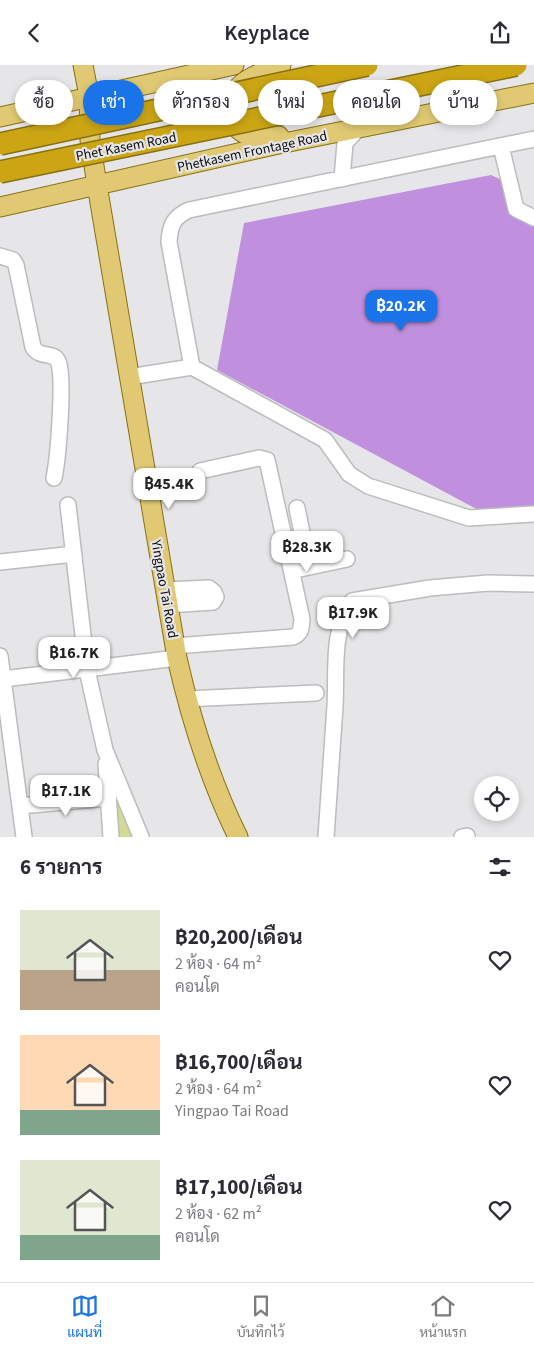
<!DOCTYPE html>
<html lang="th">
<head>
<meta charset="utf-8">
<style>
  :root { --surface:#fff; --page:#f7f7f7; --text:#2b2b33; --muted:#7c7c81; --line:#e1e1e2; --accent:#1a73e8 }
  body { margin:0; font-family:"Source Sans 3",Sarabun,sans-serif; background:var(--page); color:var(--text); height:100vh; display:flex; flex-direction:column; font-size:19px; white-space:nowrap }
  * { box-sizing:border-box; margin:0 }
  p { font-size:16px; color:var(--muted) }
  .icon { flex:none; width:28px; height:28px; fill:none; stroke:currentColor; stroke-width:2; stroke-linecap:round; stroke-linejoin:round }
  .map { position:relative; height:772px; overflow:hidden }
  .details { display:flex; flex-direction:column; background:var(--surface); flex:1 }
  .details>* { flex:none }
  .hud { position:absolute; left:15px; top:15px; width:505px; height:45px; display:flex; gap:10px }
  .fabs { position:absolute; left:474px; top:711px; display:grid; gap:10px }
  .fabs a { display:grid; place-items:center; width:45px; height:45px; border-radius:50%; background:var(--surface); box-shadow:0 2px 8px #0003; font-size:25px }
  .price { position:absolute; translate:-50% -42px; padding:0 11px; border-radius:10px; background:#fff; color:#222; font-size:16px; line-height:32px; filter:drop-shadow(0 1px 2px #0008) }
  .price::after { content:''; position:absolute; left:50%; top:30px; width:15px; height:11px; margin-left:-8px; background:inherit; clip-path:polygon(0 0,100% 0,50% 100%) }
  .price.on { background:var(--accent); color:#fff }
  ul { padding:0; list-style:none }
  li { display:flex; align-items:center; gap:15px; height:125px; padding:0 20px }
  li span { display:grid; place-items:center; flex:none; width:140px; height:100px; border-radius:0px; color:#555 }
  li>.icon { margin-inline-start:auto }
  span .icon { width:60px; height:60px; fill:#fffc; stroke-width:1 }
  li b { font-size:21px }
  h2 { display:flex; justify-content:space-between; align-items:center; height:60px; padding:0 20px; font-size:21px }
  .tag { padding:0 18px; border-radius:22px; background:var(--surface); box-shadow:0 2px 8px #0003; font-size:18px; line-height:45px }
  .tag.on { background:var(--accent); color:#fff }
  header { display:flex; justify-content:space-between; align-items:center; height:65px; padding:0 20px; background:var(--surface); font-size:22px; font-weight:600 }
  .menu { display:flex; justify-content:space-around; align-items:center; height:70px; border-top:1px solid var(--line); background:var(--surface); font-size:14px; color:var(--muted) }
  .menu a { display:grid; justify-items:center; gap:2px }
  .menu .on { color:var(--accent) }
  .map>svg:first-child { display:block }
  .green { fill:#d3db90 }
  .building { fill:#c090df }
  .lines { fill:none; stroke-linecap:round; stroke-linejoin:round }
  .minor-casing { stroke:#bcbcbf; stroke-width:18 }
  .major-casing { stroke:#887012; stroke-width:21 }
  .minor { stroke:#fff; stroke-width:15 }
  .major { stroke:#e0c972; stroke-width:19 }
  .highway-bridge-casing { stroke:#887012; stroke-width:24; stroke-linecap:butt }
  .highway-bridge { stroke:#cba514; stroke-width:21 }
  .labels { text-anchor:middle; stroke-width:4.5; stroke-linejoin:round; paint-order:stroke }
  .street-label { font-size:14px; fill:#0d0d0e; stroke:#e6e6e9 }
</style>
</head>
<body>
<header><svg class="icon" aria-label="back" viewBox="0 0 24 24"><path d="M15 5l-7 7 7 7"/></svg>Keyplace<svg class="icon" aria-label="share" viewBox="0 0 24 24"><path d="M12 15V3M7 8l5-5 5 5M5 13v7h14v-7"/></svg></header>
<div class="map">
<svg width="534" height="772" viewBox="0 0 534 772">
  <rect width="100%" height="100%" fill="#e6e6e9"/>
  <path class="green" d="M108 700 143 772H115Z"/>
  <path class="building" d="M491 110 515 121 521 150 534 157V444L482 447 217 305 244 158Z"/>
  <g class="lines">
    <g class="minor-casing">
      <path id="minor" d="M501 81 516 144 534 153
        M342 114 345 78 358 64
        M0 191 13 195 16 200 33 282C40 294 53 286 58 296 65 312 58 394 54 413
        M192 302 169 177C170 161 173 152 189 145L534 74
        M129 312 192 302 325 375 349 409 368 421 469 453 534 449
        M68 440 87 605 105 685 141 772
        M297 443 309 502
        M0 497 74 489
        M300 504 347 494
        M166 525 209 523 214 527 216 532 213 537 168 540
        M175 581 293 572C302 568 301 563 302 554L267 395 259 393 200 406
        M0 591 24 772
        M3 614 177 593
        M186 634 316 628
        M106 699 111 772
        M20 741 108 733
        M326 772C329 728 332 685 335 641 337 607 331 565 352 536L430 523 488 518 534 519
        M462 772 467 771"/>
    </g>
    <g class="major-casing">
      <path id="major" d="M83 0 89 31 90 75 97 120 177 593C191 655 210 715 238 772
        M0 52 234 0
        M279 71C269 72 258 74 248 70 230 64 224 40 236 25 246 12 266 6 281 0
        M0 142 274 80 534 28"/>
    </g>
    <use href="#minor" class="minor"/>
    <use href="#major" class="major"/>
    <g class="highway-bridge-casing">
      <path id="highway-bridge" d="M0 79 367 0
        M0 107 516 0"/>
    </g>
    <use href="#highway-bridge" class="highway-bridge"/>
  </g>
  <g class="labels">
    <g class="street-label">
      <text transform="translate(126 81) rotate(-11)" y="5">Phet Kasem Road</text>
      <text transform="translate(252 86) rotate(-12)" y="5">Phetkasem Frontage Road</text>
      <text transform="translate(165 524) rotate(80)" y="5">Yingpao Tai Road</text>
    </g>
  </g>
</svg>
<div class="fabs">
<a><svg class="icon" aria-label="locate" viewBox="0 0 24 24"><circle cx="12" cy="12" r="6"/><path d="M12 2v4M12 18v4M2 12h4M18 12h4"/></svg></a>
</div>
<b class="price on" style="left:401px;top:267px">฿20.2K</b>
<b class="price" style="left:169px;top:445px">฿45.4K</b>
<b class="price" style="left:307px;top:508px">฿28.3K</b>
<b class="price" style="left:353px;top:574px">฿17.9K</b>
<b class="price" style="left:74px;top:614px">฿16.7K</b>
<b class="price" style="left:66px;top:752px">฿17.1K</b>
<div class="hud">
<a class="tag">ซื้อ</a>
<a class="tag on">เช่า</a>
<a class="tag">ตัวกรอง</a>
<a class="tag">ใหม่</a>
<a class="tag">คอนโด</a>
<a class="tag">บ้าน</a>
</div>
</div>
<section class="details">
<h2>6 รายการ<svg class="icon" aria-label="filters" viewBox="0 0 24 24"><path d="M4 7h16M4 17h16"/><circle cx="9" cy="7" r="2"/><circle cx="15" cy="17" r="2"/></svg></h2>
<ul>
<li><span style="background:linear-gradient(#dfe7d0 60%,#b9a48a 0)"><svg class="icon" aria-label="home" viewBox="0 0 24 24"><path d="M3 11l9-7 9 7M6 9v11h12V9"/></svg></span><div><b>฿20,200/เดือน</b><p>2 ห้อง · 64 m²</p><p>คอนโด</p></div><svg class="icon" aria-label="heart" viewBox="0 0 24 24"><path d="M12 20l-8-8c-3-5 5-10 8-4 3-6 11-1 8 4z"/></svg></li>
<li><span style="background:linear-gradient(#ffd9b3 75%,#7fa58c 0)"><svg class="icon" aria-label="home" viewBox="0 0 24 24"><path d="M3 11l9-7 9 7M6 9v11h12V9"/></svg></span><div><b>฿16,700/เดือน</b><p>2 ห้อง · 64 m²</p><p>Yingpao Tai Road</p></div><svg class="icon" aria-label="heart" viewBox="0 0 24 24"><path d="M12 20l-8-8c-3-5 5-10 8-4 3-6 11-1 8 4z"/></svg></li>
<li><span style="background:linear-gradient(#dfe7d0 75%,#7fa58c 0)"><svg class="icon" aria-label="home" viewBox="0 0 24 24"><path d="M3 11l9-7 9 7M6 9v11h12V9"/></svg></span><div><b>฿17,100/เดือน</b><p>2 ห้อง · 62 m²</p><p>คอนโด</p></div><svg class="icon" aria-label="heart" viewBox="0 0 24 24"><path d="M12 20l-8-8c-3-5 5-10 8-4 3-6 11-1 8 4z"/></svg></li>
</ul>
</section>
<nav class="menu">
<a class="on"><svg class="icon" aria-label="map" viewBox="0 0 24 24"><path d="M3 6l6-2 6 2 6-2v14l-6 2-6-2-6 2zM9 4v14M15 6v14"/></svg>แผนที่</a>
<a><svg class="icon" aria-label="saved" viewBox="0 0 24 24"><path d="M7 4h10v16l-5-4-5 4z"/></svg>บันทึกไว้</a>
<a><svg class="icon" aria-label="home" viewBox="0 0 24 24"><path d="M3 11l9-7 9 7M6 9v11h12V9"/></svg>หน้าแรก</a>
</nav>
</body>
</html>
